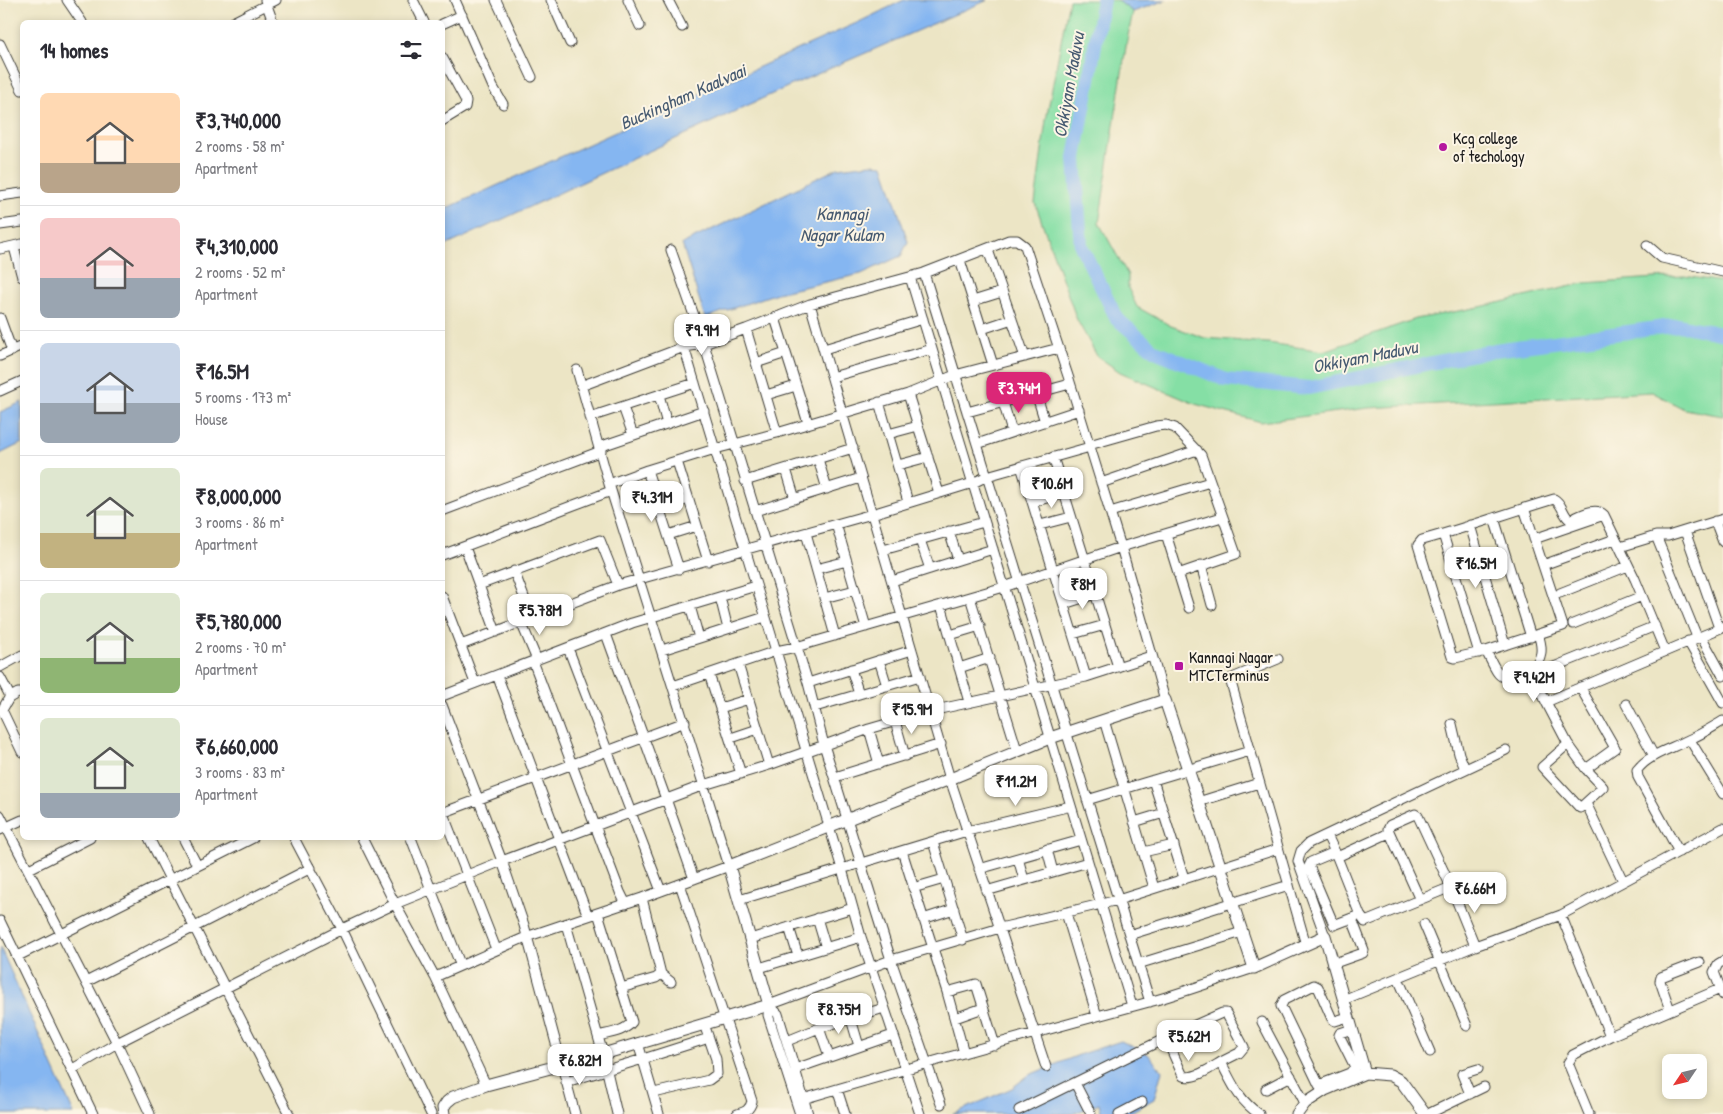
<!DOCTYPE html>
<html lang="en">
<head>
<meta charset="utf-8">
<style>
  :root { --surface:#fff; --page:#f2f2f3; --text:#2b2b33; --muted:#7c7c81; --line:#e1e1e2; --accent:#db2777 }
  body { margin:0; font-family:"Patrick Hand",sans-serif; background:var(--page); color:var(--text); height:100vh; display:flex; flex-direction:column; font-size:19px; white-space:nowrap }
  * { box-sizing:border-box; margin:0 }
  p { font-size:16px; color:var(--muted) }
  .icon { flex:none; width:28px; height:28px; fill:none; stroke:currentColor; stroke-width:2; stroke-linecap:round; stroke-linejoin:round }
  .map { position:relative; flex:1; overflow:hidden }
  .details { position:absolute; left:20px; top:20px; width:425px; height:820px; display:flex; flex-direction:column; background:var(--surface); border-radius:8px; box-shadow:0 2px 8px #0003 }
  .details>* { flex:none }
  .needle { width:32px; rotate:235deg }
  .buttons { position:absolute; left:1662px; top:1054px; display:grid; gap:10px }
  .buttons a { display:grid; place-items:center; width:45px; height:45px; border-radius:8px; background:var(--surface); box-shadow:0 2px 8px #0003; font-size:25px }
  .price { position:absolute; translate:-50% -42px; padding:0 11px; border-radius:10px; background:#fff; color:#222; font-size:16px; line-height:32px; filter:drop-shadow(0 1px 2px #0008) }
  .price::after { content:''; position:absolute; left:50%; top:30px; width:15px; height:11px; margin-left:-8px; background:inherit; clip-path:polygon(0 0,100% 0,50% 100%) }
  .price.selected { background:var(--accent); color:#fff }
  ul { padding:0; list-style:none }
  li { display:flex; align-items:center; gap:15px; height:125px; padding:0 20px }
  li+li { border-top:1px solid var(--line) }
  li span { display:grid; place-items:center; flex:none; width:140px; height:100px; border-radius:8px; color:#555 }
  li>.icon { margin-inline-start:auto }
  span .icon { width:60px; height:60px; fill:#fffc; stroke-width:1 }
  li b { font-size:21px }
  h2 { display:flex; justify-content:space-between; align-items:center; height:60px; padding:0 20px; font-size:21px }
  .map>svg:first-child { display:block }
  .green { fill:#85dfa5; stroke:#507e60 }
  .water { fill:#85b6f1; stroke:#506986 }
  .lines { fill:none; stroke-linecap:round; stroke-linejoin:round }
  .river { stroke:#85b6f1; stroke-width:14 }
  .minor-casing { stroke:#3b3a35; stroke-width:11 }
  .tertiary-casing { stroke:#3b3a35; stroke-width:13 }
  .minor { stroke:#fff; stroke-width:9 }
  .tertiary { stroke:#fff; stroke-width:11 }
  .poi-dot { fill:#b5179e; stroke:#fcf5e5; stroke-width:2 }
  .labels { text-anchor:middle; stroke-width:4; stroke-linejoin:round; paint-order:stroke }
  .poi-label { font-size:16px; fill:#1c1c1c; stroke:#fcf5e5; text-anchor:start }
  .water-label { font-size:18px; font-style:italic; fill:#465a71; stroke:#fcf5e5 }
</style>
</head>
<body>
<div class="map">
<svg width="1723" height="1114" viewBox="0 0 1723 1114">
  <rect width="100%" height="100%" fill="#fcf5e5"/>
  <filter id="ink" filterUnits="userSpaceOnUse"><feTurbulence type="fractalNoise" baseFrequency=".02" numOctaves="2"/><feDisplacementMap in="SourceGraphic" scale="10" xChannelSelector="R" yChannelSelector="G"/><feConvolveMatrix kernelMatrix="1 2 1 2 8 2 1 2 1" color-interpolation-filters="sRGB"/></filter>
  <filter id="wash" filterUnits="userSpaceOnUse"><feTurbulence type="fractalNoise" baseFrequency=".0096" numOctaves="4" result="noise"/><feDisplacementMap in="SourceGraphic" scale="20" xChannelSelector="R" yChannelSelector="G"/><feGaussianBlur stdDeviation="1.12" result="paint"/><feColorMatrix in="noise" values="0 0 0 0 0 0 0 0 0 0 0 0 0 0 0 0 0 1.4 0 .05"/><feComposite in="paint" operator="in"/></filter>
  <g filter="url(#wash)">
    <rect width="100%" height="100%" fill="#ece5c5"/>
    <path class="green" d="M1069 0H1117L1133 12 1127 40 1099 223 1128 275V288L1137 307 1171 326 1205 338 1268 343 1324 351 1416 319 1480 307 1585 283 1684 276 1723 282V416L1684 409 1652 392 1368 408 1261 422 1195 404 1120 372 1097 356 1077 320 1035 203 1046 120Z"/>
    <path class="water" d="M904 0H988L785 88 443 247V210L861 21Z
      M1117 0H1166L1133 12Z
      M871 164 883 165 908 242 901 256 861 274 777 293 705 318 682 244 838 168Z
      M22 402V443L0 454V412Z
      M0 947 74 1114H0Z
      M1121 1041 1148 1054 1162 1071 1154 1099 1127 1114H1102L1099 1104 1072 1114H953L1012 1088 1029 1075 1084 1053Z"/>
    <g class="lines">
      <path class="river" d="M1103 0 1075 158 1081 246 1117 319 1155 351 1226 380 1309 388 1495 350 1679 325 1723 334"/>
    </g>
  </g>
  <g filter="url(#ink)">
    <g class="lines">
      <g class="minor-casing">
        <path id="minor" d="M67 0 82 22
          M265 0 273 22
          M413 0 424 22
          M455 0 493 87 503 104
          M496 0 532 77
          M551 0 570 43
          M628 0 640 26
          M668 0 682 27
          M233 22 276 0
          M442 24 462 15
          M0 44 22 90
          M442 57 466 101 465 107 442 121
          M0 196 22 193
          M0 225 22 222
          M1647 245 1662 258 1723 272
          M14 247 22 277
          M0 249 22 244
          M988 250 1025 357
          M960 260 993 365
          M924 273 1150 1002
          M910 277 1132 1006
          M973 301 1002 292
          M810 304 950 779 1046 1067
          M0 318 12 351
          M775 318 808 423
          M746 329 777 433
          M982 329 1012 319
          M684 347 842 869 861 937 920 1114
          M824 349 923 319
          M0 356 22 346
          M756 363 786 353
          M832 377 932 349
          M581 386 684 347 704 344 671 250
          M0 391 22 381
          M1036 393 1045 422
          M908 394 939 493
          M659 395 667 424
          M766 395 796 386
          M879 402 908 502
          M1003 402 1012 432
          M623 407 633 435
          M967 412 1070 384
          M590 417 695 383
          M888 434 918 426
          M977 444 1079 410
          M1089 445 1156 426 1166 425 1175 428 1201 455 1236 554 1178 574
          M599 447 704 411
          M1053 457 1118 667
          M818 459 827 489
          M677 461 708 561
          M898 465 928 457
          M1021 466 1086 677
          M786 469 795 499
          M647 470 679 569
          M745 481 853 448
          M1101 483 1197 450
          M609 484 647 470 715 449 777 433 908 394 955 375 1059 348
          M1033 502 1064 493
          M659 507 689 499
          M1524 508 1563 626 1486 651 1455 658 1452 657 1418 545 1422 540C1467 528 1510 512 1554 499 1563 504 1562 514 1570 520 1580 516 1595 506 1604 515L1635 579 1665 651
          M442 511 601 451
          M755 511 861 478
          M1110 512 1210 482
          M1494 518 1531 637
          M1715 521 1723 542
          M836 524 866 627
          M1040 525 1071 517
          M1470 525 1505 645
          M949 531 958 560
          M1685 531 1719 628
          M806 533 835 636
          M1166 534 1189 608
          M1443 534 1479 653
          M668 535 697 526
          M1656 536 1697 637
          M1534 539 1604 515
          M920 540 930 569
          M465 547 496 632
          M1620 547 1656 536H1668L1723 519
          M883 550 984 522
          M442 555 611 491
          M1201 565 1212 605
          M1543 565 1615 539
          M816 569 847 561
          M514 571 532 618
          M892 581 993 549
          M479 585 600 540 618 585
          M1560 593 1628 566
          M442 596 475 683
          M720 597 728 629
          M970 597 1017 750
          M824 598 855 590
          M1064 604 1095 594
          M941 605 969 702
          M690 606 699 638
          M521 622 537 660
          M1573 624 1642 596
          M606 634 666 799 694 879
          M1073 634 1105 625
          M950 635 980 626
          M1701 636 1723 676
          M1688 641 1723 703
          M461 645 618 585 872 514 973 483 987 476 1090 447
          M568 648 661 891
          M662 650 765 617
          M1486 651C1502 682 1498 682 1531 669L1546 702
          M1278 659 1230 679 1306 945
          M879 660 887 686
          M533 661 620 892 626 904
          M738 664 769 765
          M0 667 22 655
          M959 668 990 658
          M851 669 859 694
          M1531 669C1543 659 1543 648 1538 634
          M709 674 741 774
          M497 675 588 916
          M1534 675 1655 626
          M0 677 9 694V698L2 710 22 752
          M808 683 912 650
          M673 686 776 651 796 647 1004 587 1121 547 1222 517
          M1580 687 1615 748 1586 769
          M442 696 632 623 756 586
          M9 698 18 693H22
          M1626 704 1654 756
          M442 705 502 861 524 925 575 1114
          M815 707 920 676
          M720 708 749 699
          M1104 720 1154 888
          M895 721 905 756
          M1452 724 1459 754 1465 769
          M869 729 879 764
          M731 738 758 729
          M1690 740 1723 794
          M1568 744 1586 769 1603 787 1580 808 1542 767 1568 744 1546 702 1723 627
          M835 777 941 744
          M1153 780 1184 878
          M1087 800 1250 751
          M1198 802 1259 783
          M1586 803 1623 881
          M442 811 496 949
          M442 813 685 722
          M0 815 117 1043 150 1114
          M1134 822 1164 813
          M1388 829 1420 900
          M0 830 22 820
          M1327 835 1335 852
          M149 838 289 1114
          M183 838 197 865
          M294 838 342 929 395 904 502 861 704 785 769 765 869 729 931 711 1086 677 1151 656
          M362 838 395 904 435 977 486 1085
          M411 838 460 964
          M933 842 963 940
          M1047 849 1053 872
          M902 851 947 992 964 1053
          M1143 852 1174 845
          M1679 852 1638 777 1637 770C1649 754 1671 749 1688 740 1700 735 1711 728 1723 721
          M1337 857 1335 852 1311 862 1309 866 1334 925 1360 915
          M1018 858 1024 880
          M29 869 90 838
          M979 869 1081 840
          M680 884 752 1101C750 1110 745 1112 737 1114
          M1451 887 1365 922 1360 915 1337 857 1387 834 1390 825 1415 814 1418 816 1451 887 1475 946
          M913 888 944 879
          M986 891 1088 862
          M739 900 967 831 1071 806
          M1066 913 1097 1016
          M817 918 826 948
          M923 919 954 909
          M0 921 93 1114
          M566 924 603 1054 617 1114
          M1424 924 1467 1026
          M789 927 798 956
          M1129 935 1289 885
          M1325 936 1298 861 1301 851 1309 843 1506 750
          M750 939 853 908
          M18 956 253 838
          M1723 961 1718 964 1714 972 1723 995
          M1138 964 1242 932
          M1332 964 1363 953 1364 950 1352 919
          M759 968 861 937
          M661 974 671 982
          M435 977 526 937 642 898 729 866 609 484 577 370
          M1398 978 1430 1052
          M86 982 311 868
          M621 988 656 978 661 974 642 898
          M947 992 976 984 995 1045
          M1343 1000 1475 946 1561 915
          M769 1005 891 960 1000 928 1118 900 1278 849
          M769 1005 778 1014 795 1069 808 1114
          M769 1005 768 1015 800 1114
          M1670 1010 1660 981 1661 977 1700 962
          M1348 1017 1335 1021 1332 1019 1318 987 1314 985 1284 1000 1281 1006 1319 1085 1350 1073 1355 1067 1339 1035 1340 1033 1352 1029
          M955 1018 983 1008
          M851 1019 859 1046
          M1262 1022 1305 1103
          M819 1028 829 1056
          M598 1036C609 1033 624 1032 632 1022L598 913
          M1610 1036 1561 915 1723 828
          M1166 1038 1183 1076C1194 1080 1211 1068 1221 1062
          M787 1041 819 1028 884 1008
          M638 1043 659 1114
          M795 1069 893 1035
          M71 1070 117 1043 342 929 431 1114
          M566 1082 643 1059 709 1038
          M1075 1083 1091 1114
          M837 1089 845 1114
          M1266 1089 1291 1076
          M654 1093 709 1080 717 1074 716 1059 704 1024
          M1470 1094 1462 1074 1478 1069
          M803 1099C918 1065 1034 1033 1149 1002 1185 992 1219 979 1254 968
          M941 1104 891 960 824 745 808 683 704 344 746 329 810 304 924 273 1009 240H1017L1025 246 1069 379 1121 547 1165 700
          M1019 1110 1166 1038 1222 1013H1226L1244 1047 1239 1053 1221 1062C1233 1085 1238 1099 1259 1114
          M1119 1114 1142 1102
          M1428 1114 1484 1087
          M1589 1114 1568 1063 1573 1055 1610 1036 1720 989"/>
      </g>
      <g class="tertiary-casing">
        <path id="tertiary" d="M444 1114 443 1108 447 1102 453 1097 486 1085 603 1054 769 1005 729 866 950 779 1050 738 1165 700 1254 968 1325 936 1365 1073
          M1297 1114 1305 1103 1325 1090 1365 1073 1390 1075 1401 1081 1425 1114"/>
      </g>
      <use href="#minor" class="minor"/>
      <use href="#tertiary" class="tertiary"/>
    </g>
  </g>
  <g class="poi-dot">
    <circle cx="1443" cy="147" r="5"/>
    <rect x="1174" y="661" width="10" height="10" rx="2.5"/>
  </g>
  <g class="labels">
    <g class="poi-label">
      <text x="1453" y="144">Kcg college<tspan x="1453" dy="18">of techology</tspan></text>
      <text x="1189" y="663">Kannagi Nagar<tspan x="1189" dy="18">MTCTerminus</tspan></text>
    </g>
    <g class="water-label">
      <text transform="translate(1069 85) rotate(-80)" y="6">Okkiyam Maduvu</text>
      <text transform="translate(683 97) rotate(-24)" y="6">Buckingham Kaalvaai</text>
      <text x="842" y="220">Kannagi<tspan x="842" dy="21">Nagar Kulam</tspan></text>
      <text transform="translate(1365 357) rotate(-11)" y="6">Okkiyam Maduvu</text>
    </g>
  </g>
</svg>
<div class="buttons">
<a><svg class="needle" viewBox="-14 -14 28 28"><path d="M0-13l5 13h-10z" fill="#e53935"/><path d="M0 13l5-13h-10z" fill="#7c7c81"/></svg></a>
</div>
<b class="price" style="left:702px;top:356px">₹9.9M</b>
<b class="price selected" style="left:1019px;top:414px">₹3.74M</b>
<b class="price" style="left:1052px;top:509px">₹10.6M</b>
<b class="price" style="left:652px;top:523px">₹4.31M</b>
<b class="price" style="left:1476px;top:589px">₹16.5M</b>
<b class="price" style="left:1083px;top:610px">₹8M</b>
<b class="price" style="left:540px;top:636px">₹5.78M</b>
<b class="price" style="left:1534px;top:703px">₹9.42M</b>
<b class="price" style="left:912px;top:735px">₹15.9M</b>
<b class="price" style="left:1016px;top:807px">₹11.2M</b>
<b class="price" style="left:1475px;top:914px">₹6.66M</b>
<b class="price" style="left:839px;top:1035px">₹8.75M</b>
<b class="price" style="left:1189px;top:1062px">₹5.62M</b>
<b class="price" style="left:580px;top:1086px">₹6.82M</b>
<section class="details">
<h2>14 homes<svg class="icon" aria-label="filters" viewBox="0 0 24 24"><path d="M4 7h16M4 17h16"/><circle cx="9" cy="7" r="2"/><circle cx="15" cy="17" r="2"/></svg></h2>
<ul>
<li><span style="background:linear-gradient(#ffd9b3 70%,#b9a48a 0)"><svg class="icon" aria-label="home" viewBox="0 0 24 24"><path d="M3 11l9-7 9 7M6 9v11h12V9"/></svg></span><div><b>₹3,740,000</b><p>2 rooms · 58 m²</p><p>Apartment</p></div></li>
<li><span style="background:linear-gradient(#f6c9c9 60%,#9aa5b1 0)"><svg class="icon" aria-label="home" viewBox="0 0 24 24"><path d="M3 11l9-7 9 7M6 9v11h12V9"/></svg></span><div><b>₹4,310,000</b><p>2 rooms · 52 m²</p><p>Apartment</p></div></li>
<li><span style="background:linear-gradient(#c9d6e8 60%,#9aa5b1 0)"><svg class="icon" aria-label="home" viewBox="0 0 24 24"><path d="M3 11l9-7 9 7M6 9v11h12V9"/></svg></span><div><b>₹16.5M</b><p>5 rooms · 173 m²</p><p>House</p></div></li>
<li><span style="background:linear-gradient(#dfe7d0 65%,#c2b280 0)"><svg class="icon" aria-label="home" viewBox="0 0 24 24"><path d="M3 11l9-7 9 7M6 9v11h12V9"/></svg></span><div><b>₹8,000,000</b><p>3 rooms · 86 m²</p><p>Apartment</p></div></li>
<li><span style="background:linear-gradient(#dfe7d0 65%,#8fb573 0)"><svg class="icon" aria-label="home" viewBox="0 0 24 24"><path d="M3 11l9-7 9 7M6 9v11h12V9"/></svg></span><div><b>₹5,780,000</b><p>2 rooms · 70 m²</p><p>Apartment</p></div></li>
<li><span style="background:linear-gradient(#dfe7d0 75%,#9aa5b1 0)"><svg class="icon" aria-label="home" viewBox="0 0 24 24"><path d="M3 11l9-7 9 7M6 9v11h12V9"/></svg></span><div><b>₹6,660,000</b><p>3 rooms · 83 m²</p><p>Apartment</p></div></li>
</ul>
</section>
</div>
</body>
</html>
